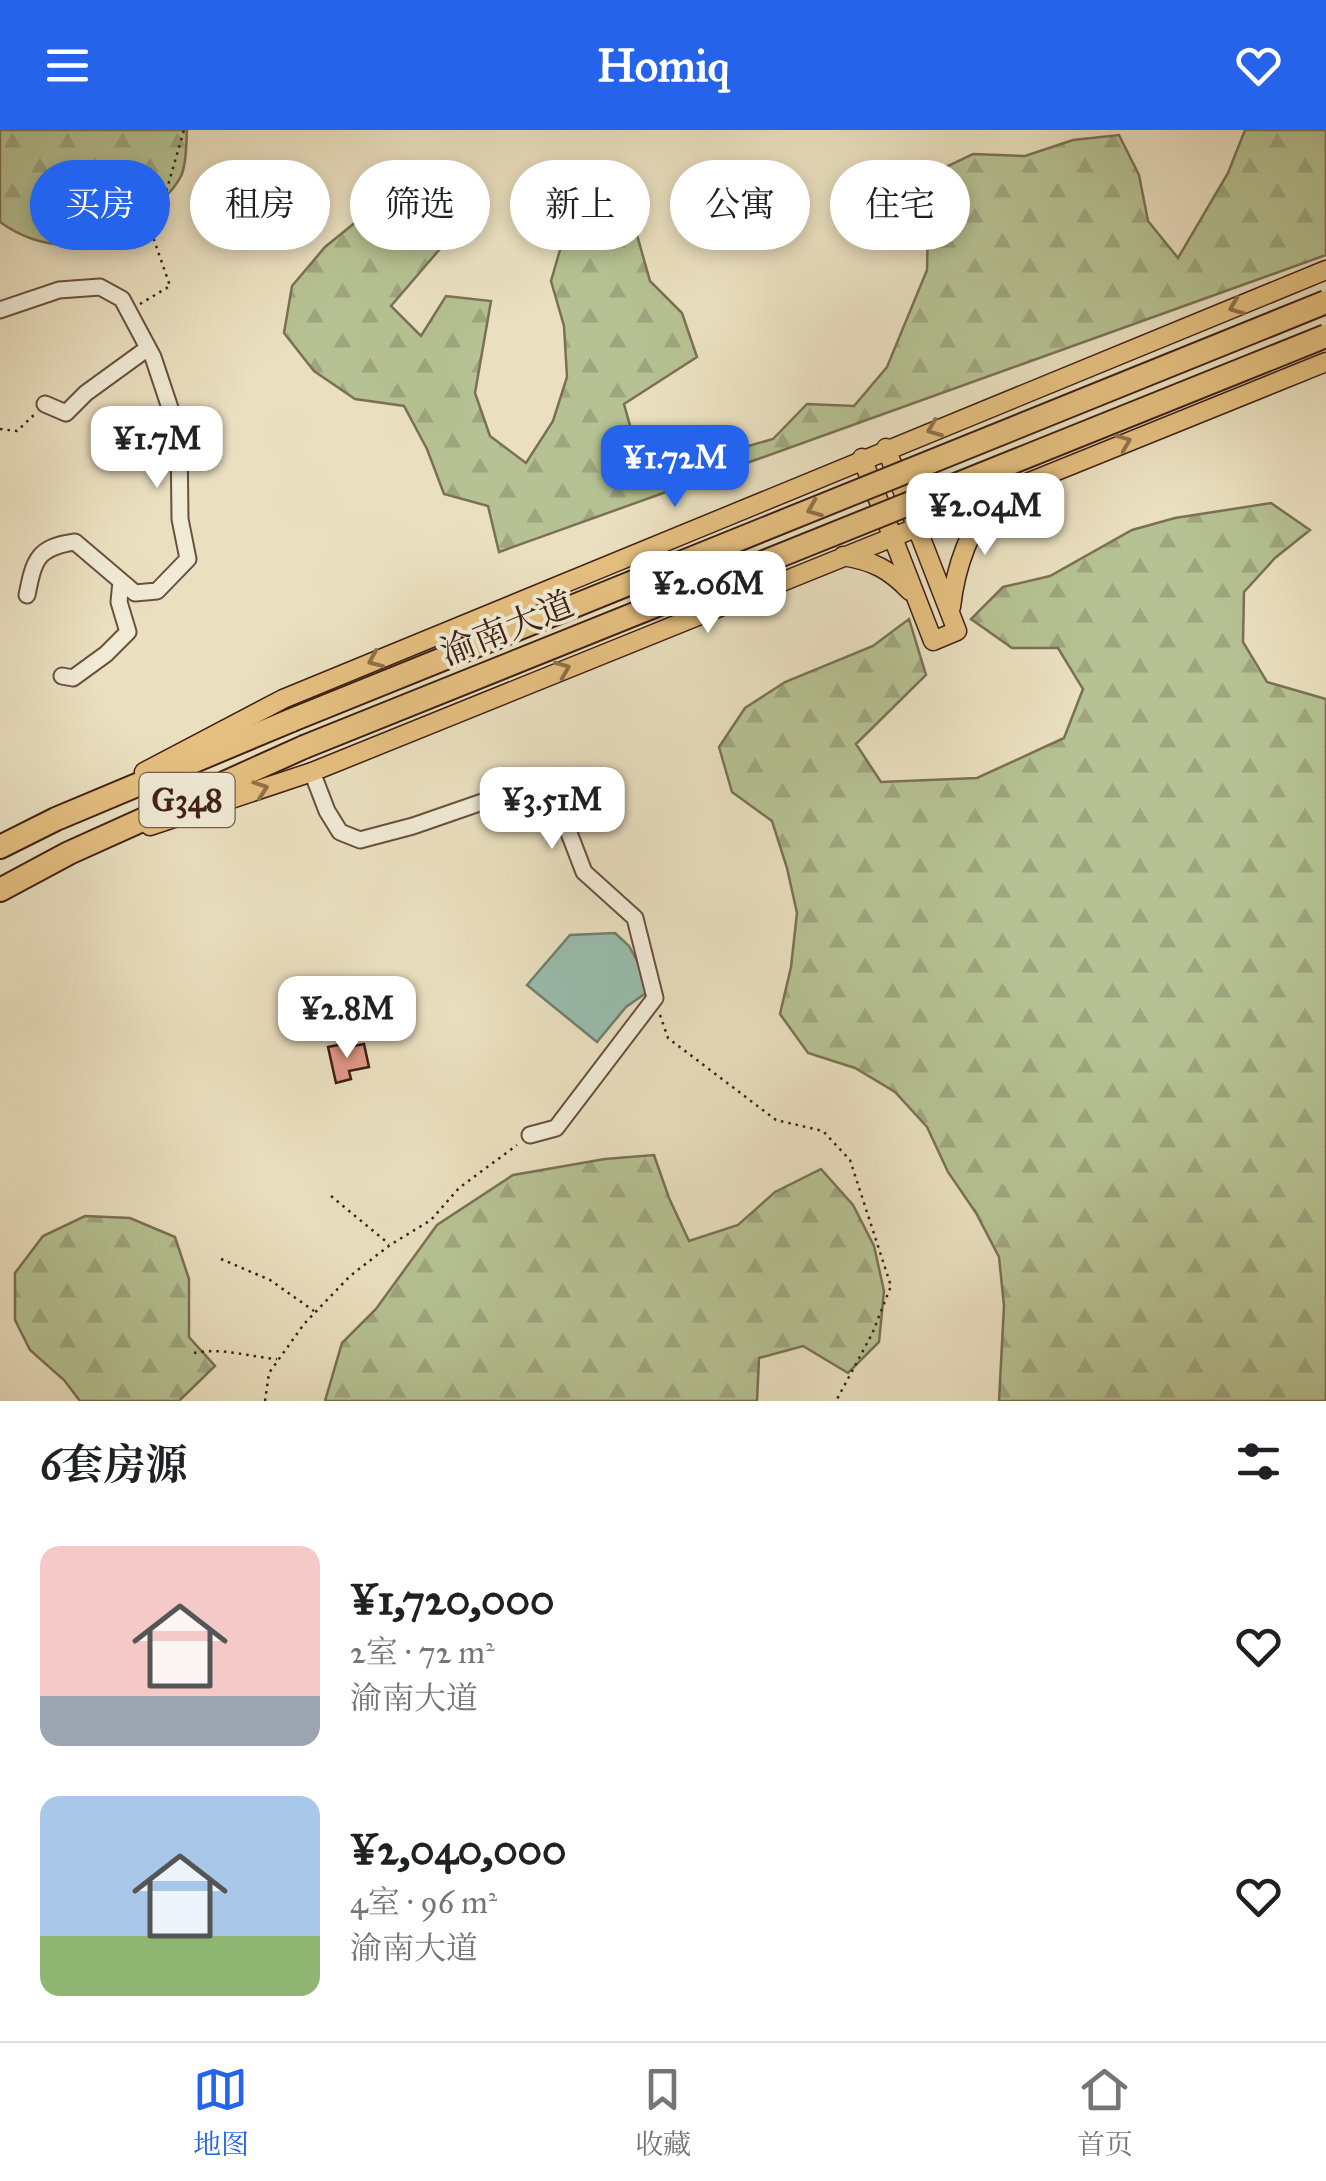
<!DOCTYPE html>
<html lang="zh">
<head>
<meta charset="utf-8">
<style>
  :root { --surface:#fff; --page:#f6f6f6; --text:#202124; --muted:#757577; --line:#e0e0e0; --accent:#2563eb }
  body { margin:0; font-family:"IM FELL Great Primer","Noto Serif SC",serif; background:var(--page); color:var(--text); height:100vh; display:flex; flex-direction:column; font-size:38px; white-space:nowrap }
  * { box-sizing:border-box; margin:0 }
  p { font-size:32px; color:var(--muted) }
  .icon { flex:none; width:55px; height:55px; fill:none; stroke:currentColor; stroke-width:2; stroke-linecap:round; stroke-linejoin:round }
  .map { position:relative; height:1271px; overflow:hidden }
  .side { display:flex; flex-direction:column; background:var(--surface); flex:1 }
  .side>* { flex:none }
  .banner { position:absolute; left:30px; top:30px; width:1268px; height:90px; display:flex; gap:20px }
  .price { position:absolute; translate:-50% -85px; padding:0 22px; border-radius:20px; background:#fff; color:#222; font-size:32px; line-height:65px; filter:drop-shadow(0 2px 5px #0008) }
  .price::after { content:''; position:absolute; left:50%; top:60px; width:30px; height:22px; margin-left:-15px; background:inherit; clip-path:polygon(0 0,100% 0,50% 100%) }
  .price.on { background:var(--accent); color:#fff }
  ul { padding:0; list-style:none }
  li { display:flex; align-items:center; gap:30px; height:250px; padding:0 40px }
  li span { display:grid; place-items:center; flex:none; width:280px; height:200px; border-radius:20px; color:#555 }
  li>.icon { margin-inline-start:auto }
  span .icon { width:120px; height:120px; fill:#fffc; stroke-width:1 }
  li b { font-size:42px }
  h2 { display:flex; justify-content:space-between; align-items:center; height:120px; padding:0 40px; font-size:42px }
  .pill { padding:0 35px; border-radius:45px; background:var(--surface); box-shadow:0 5px 15px #0003; font-size:35px; line-height:90px }
  .pill.on { background:var(--accent); color:#fff }
  header { display:flex; justify-content:space-between; align-items:center; height:130px; padding:0 40px; background:var(--accent); color:#fff; font-size:45px; font-weight:700 }
  .dock { display:flex; justify-content:space-around; align-items:center; height:140px; border-top:2px solid var(--line); background:var(--surface); font-size:28px; color:var(--muted) }
  .dock a { display:grid; justify-items:center; gap:5px }
  .dock .on { color:var(--accent) }
  .map>svg:first-child { display:block }
  .forest { fill:url(#forest-firs); stroke:#7a7154; stroke-width:2.5 }
  .water { fill:#98bdae; stroke:#747e70; stroke-width:2.5 }
  .building { fill:#e19887; stroke:#3f2014; stroke-width:2.5 }
  .lines { fill:none; stroke-linecap:round; stroke-linejoin:round }
  .minor-casing { stroke:#6a503f; stroke-width:19 }
  .major-casing { stroke:#3f2014; stroke-width:21 }
  .highway-casing { stroke:#3f2014; stroke-width:26 }
  .path { stroke:#3f2014; stroke-width:2.5; stroke-dasharray:2.5 5; stroke-linecap:butt }
  .minor { stroke:#f1ebd6; stroke-width:15 }
  .major { stroke:#e5c080; stroke-width:18 }
  .highway { stroke:#e5c080; stroke-width:22 }
  .highway-bridge-casing { stroke:#3f2014; stroke-width:26; stroke-linecap:butt }
  .highway-bridge { stroke:#e5c080; stroke-width:22 }
  .oneway { stroke:#92704a }
  .labels { text-anchor:middle; stroke-width:8; stroke-linejoin:round; paint-order:stroke }
  .shield { fill:#f1ebd6; stroke:#745d4e; stroke-width:2.5 }
  .shield-label { font-size:32px; font-weight:bold; fill:#3f2014 }
  .street-label { font-size:35px; fill:#3f2014; stroke:#f1ebd6 }
</style>
</head>
<body>
<header><svg class="icon" aria-label="menu" viewBox="0 0 24 24"><path d="M4 6h16M4 12h16M4 18h16"/></svg>Homiq<svg class="icon" aria-label="heart" viewBox="0 0 24 24"><path d="M12 20l-8-8c-3-5 5-10 8-4 3-6 11-1 8 4z"/></svg></header>
<div class="map">
<svg width="1326" height="1271" viewBox="0 0 1326 1271">
  <defs>
    <pattern id="forest-firs" width="22" height="20" patternUnits="userSpaceOnUse" patternTransform="scale(2.5)"><rect width="22" height="20" fill="#b6c293"/><path d="M5 1l3.5 6h-7zM16 11l3.5 6h-7z" fill="#9ea67e"/></pattern>
  </defs>
  <rect width="100%" height="100%" fill="#eae0c0"/>
  <filter id="stains"><feTurbulence type="fractalNoise" baseFrequency=".002" numOctaves="4"/><feColorMatrix values="0 0 0 0 .2 0 0 0 0 .09 0 0 0 0 .02 0 0 0 .5 -.17"/></filter>
  <radialGradient id="worn" r=".72"><stop offset=".6" stop-color="#630" stop-opacity="0"/><stop offset="1" stop-color="#630" stop-opacity=".3"/></radialGradient>
  <path class="forest" d="M0 0H187C186 13 187 34 181 46 166 78 99 116 65 115 41 114 18 105 0 92Z
    M1245 0H1326V125L499 422 488 376 444 364 427 319 404 276 355 269 314 241 284 203 292 156 325 117 362 87 411 83 451 106 391 176 421 206 446 166 491 171 475 263 490 306 526 333 553 291 567 247 564 196 551 151 564 106 601 76 637 105 650 151 682 183 697 227 624 274 636 317 678 336 773 309 807 274 854 276 887 237 927 140 929 45 973 24 1025 26 1073 10 1119 5 1139 45 1148 91 1178 128 1228 43Z
    M1271 373 1310 400 1275 428 1244 462 1243 512 1267 552 1326 569V1271H999L1004 1176 999 1127 976 1083 948 1042 927 997 895 962 855 938 808 923 780 884 791 837 797 783 787 738 772 691 732 662 719 617 745 578 785 552 873 516 909 489 926 545 856 614 881 652 977 648 1064 608 1083 559 1058 518H1012L971 489 1003 457 1050 446 1132 400 1175 388Z
    M654 1025 669 1068 689 1111 738 1095 775 1062 821 1039 853 1075 874 1116 884 1161 879 1212 848 1243 803 1216 759 1228 757 1271H325L342 1213 376 1179 437 1095 513 1045 605 1029Z
    M85 1086 130 1088 175 1107 189 1149V1207L215 1236 179 1271H80L64 1250 30 1220 15 1190V1143L43 1106Z"/>
  <path class="water" d="M615 803 629 816 648 851 646 863 626 877 597 912 527 855 570 805Z"/>
  <path class="building" d="M343 914 344 918 364 914 369 937 349 941 351 949 336 953 328 917Z"/>
  <g class="lines">
    <g class="minor-casing">
      <path id="minor" d="M0 180 59 160 100 157 122 169 153 227 179 305 180 389 188 429 157 461 135 463 75 412C37 417 34 430 27 465
        M45 274 66 283 86 263 148 218
        M62 546 73 548 106 524 128 502 119 472 121 451
        M312 642 327 681 340 702 360 710 413 696 514 661 531 668 566 695 584 742 635 788 655 868 556 998 530 1005"/>
    </g>
    <g class="major-casing">
      <path id="major" d="M862 328 933 511 957 501 886 318
        M843 426C873 431 889 439 910 461
        M951 477C956 433 970 400 995 364
        M144 642 283 569 1326 140
        M150 696 312 642 1326 232"/>
    </g>
    <g class="highway-casing">
      <path id="highway" d="M0 717 56 689 292 590
        M0 760 69 723 304 617"/>
    </g>
    <path class="path" d="M140 174 170 156 153 107 184 0
      M0 299 17 301 36 283
      M660 885 668 908 776 990 823 1001 850 1030 891 1156 872 1204 836 1271
      M331 1066 389 1114
      M221 1129 270 1150 314 1181
      M194 1223C221 1217 250 1227 277 1229
      M265 1271 269 1243 304 1194 350 1146 390 1115 431 1090 459 1058 517 1015"/>
    <use href="#minor" class="minor"/>
    <use href="#major" class="major"/>
    <use href="#highway" class="highway"/>
    <g class="highway-bridge-casing">
      <path id="highway-bridge" d="M292 590 1326 172
        M304 617 1326 206"/>
    </g>
    <use href="#highway-bridge" class="highway-bridge"/>
  </g>
  <defs><path id="oneway-chevron" d="M-2-3.5L2.5 0L-2 3.5" fill="none" stroke-width="1.6" stroke-linecap="round" stroke-linejoin="round" transform="scale(2.5)"/></defs>
  <g class="oneway">
    <use href="#oneway-chevron" transform="translate(1236 177) rotate(158)"/>
    <use href="#oneway-chevron" transform="translate(934 299) rotate(158)"/>
    <use href="#oneway-chevron" transform="translate(1124 312) rotate(-22)"/>
    <use href="#oneway-chevron" transform="translate(814 379) rotate(158)"/>
    <use href="#oneway-chevron" transform="translate(375 530) rotate(157)"/>
    <use href="#oneway-chevron" transform="translate(563 539) rotate(-22)"/>
    <use href="#oneway-chevron" transform="translate(261 659) rotate(-19)"/>
  </g>
  <g class="labels">
    <rect class="shield" x="139.5" y="643" width="95" height="54" rx="8"/>
    <g class="shield-label">
      <text x="187" y="681">G348</text>
    </g>
    <g class="street-label">
      <text transform="translate(507 498) rotate(-22)" y="12">渝南大道</text>
    </g>
  </g>
  <rect width="100%" height="100%" filter="url(#stains)"/>
  <rect width="100%" height="100%" fill="url(#worn)"/>
</svg>
<b class="price" style="left:157px;top:361px">¥1.7M</b>
<b class="price on" style="left:675px;top:380px">¥1.72M</b>
<b class="price" style="left:985px;top:428px">¥2.04M</b>
<b class="price" style="left:708px;top:506px">¥2.06M</b>
<b class="price" style="left:552px;top:722px">¥3.51M</b>
<b class="price" style="left:347px;top:931px">¥2.8M</b>
<div class="banner">
<a class="pill on">买房</a>
<a class="pill">租房</a>
<a class="pill">筛选</a>
<a class="pill">新上</a>
<a class="pill">公寓</a>
<a class="pill">住宅</a>
</div>
</div>
<section class="side">
<h2>6套房源<svg class="icon" aria-label="filters" viewBox="0 0 24 24"><path d="M4 7h16M4 17h16"/><circle cx="9" cy="7" r="2"/><circle cx="15" cy="17" r="2"/></svg></h2>
<ul>
<li><span style="background:linear-gradient(#f6c9c9 75%,#9aa5b1 0)"><svg class="icon" aria-label="home" viewBox="0 0 24 24"><path d="M3 11l9-7 9 7M6 9v11h12V9"/></svg></span><div><b>¥1,720,000</b><p>2室 · 72 m²</p><p>渝南大道</p></div><svg class="icon" aria-label="heart" viewBox="0 0 24 24"><path d="M12 20l-8-8c-3-5 5-10 8-4 3-6 11-1 8 4z"/></svg></li>
<li><span style="background:linear-gradient(#a9c7e8 70%,#8fb573 0)"><svg class="icon" aria-label="home" viewBox="0 0 24 24"><path d="M3 11l9-7 9 7M6 9v11h12V9"/></svg></span><div><b>¥2,040,000</b><p>4室 · 96 m²</p><p>渝南大道</p></div><svg class="icon" aria-label="heart" viewBox="0 0 24 24"><path d="M12 20l-8-8c-3-5 5-10 8-4 3-6 11-1 8 4z"/></svg></li>
</ul>
</section>
<nav class="dock">
<a class="on"><svg class="icon" aria-label="map" viewBox="0 0 24 24"><path d="M3 6l6-2 6 2 6-2v14l-6 2-6-2-6 2zM9 4v14M15 6v14"/></svg>地图</a>
<a><svg class="icon" aria-label="saved" viewBox="0 0 24 24"><path d="M7 4h10v16l-5-4-5 4z"/></svg>收藏</a>
<a><svg class="icon" aria-label="home" viewBox="0 0 24 24"><path d="M3 11l9-7 9 7M6 9v11h12V9"/></svg>首页</a>
</nav>
</body>
</html>
